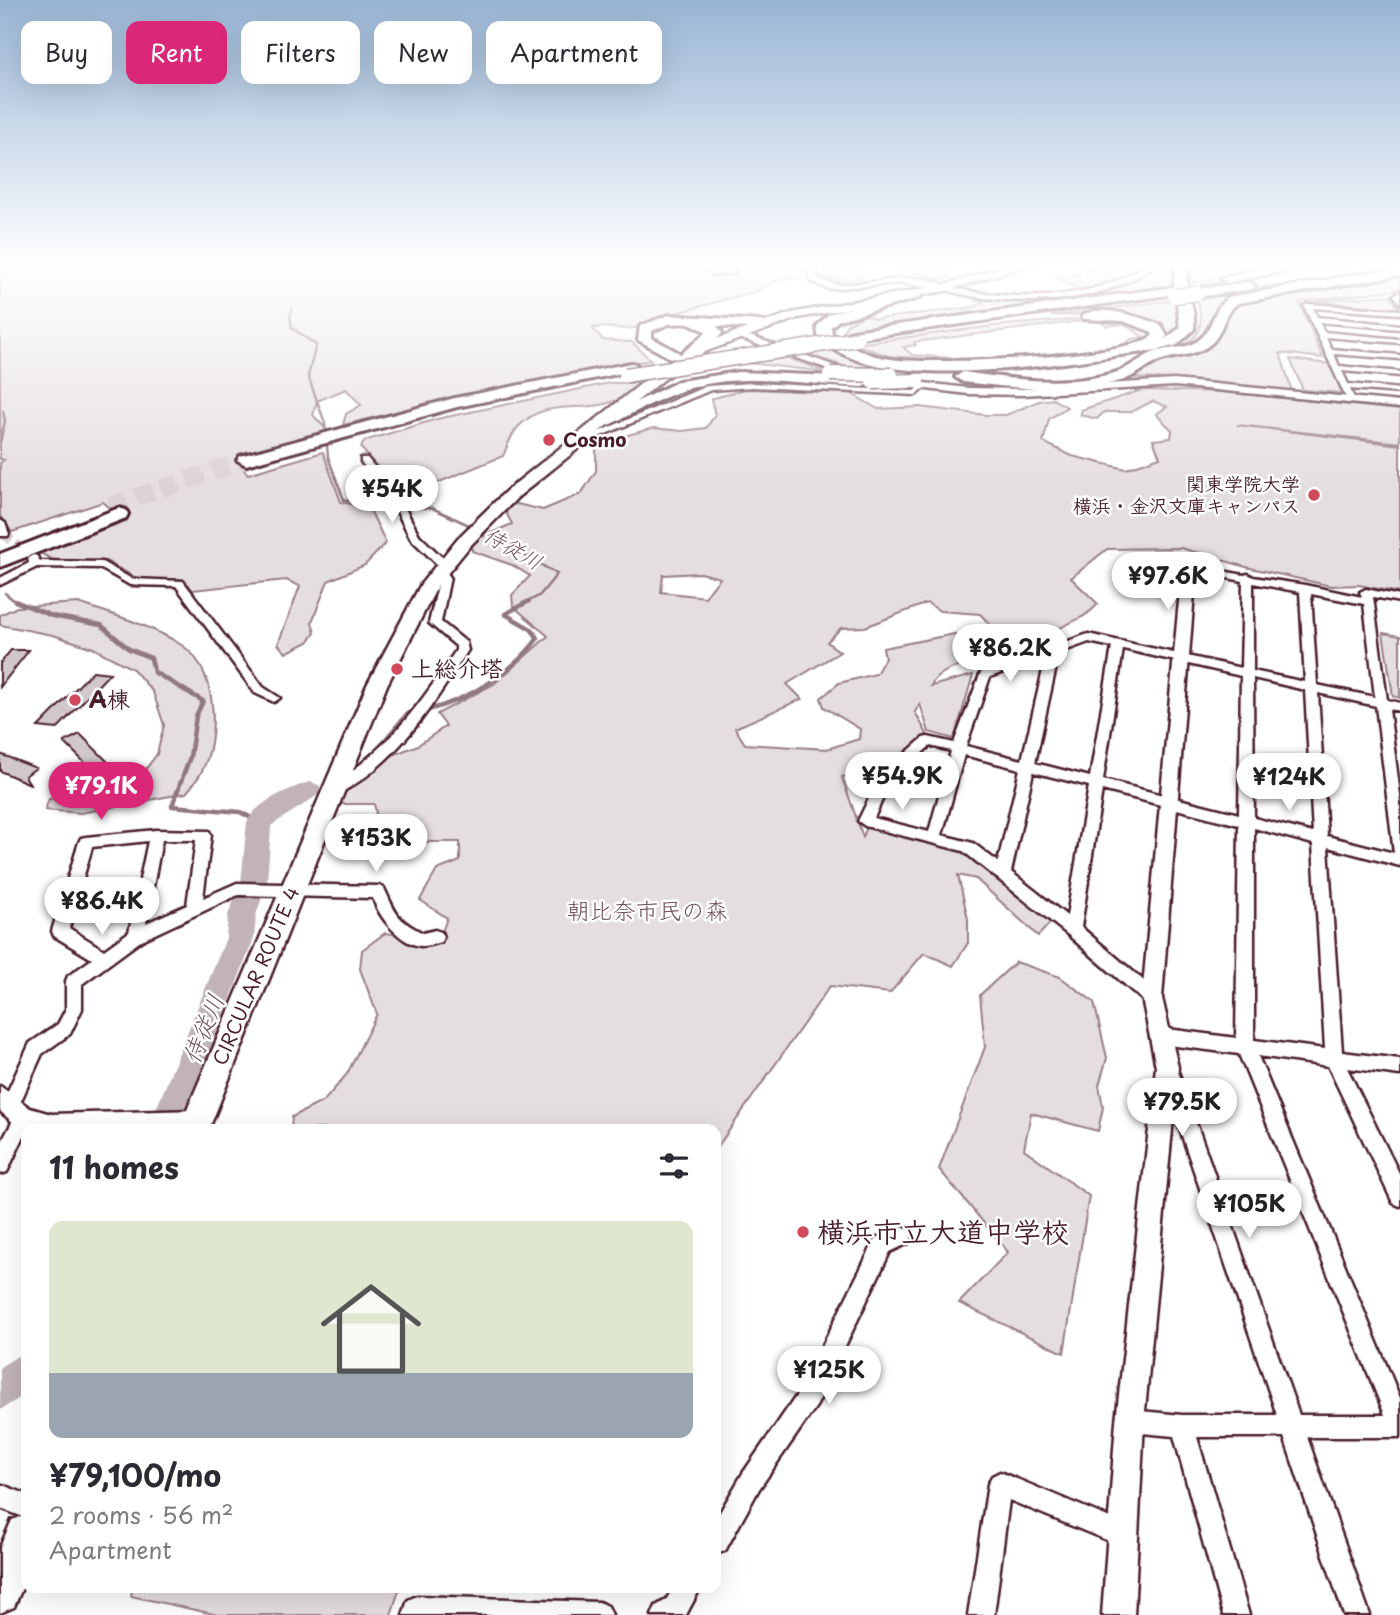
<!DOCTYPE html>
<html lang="en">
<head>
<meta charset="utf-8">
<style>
  :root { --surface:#fff; --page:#f7f7f7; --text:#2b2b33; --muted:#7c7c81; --accent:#db2777 }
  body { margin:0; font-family:"Playpen Sans","Klee One",sans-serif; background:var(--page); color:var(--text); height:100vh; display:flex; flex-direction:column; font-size:26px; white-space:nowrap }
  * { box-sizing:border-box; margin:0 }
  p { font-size:23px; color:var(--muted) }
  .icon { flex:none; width:38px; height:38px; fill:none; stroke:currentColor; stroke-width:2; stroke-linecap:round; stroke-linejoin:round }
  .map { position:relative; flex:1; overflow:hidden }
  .sheet { position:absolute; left:21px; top:1124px; width:700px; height:469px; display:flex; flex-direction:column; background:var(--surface); border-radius:14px; box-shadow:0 7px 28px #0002 }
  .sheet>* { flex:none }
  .top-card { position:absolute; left:21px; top:21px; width:700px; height:63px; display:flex; gap:14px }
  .price { position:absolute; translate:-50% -60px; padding:0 16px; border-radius:24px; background:#fff; color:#222; font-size:23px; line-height:46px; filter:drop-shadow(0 2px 4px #0008) }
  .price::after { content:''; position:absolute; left:50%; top:42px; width:21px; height:16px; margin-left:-10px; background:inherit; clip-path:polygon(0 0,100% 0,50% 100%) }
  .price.on { background:var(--accent); color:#fff }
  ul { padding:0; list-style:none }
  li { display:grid; align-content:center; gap:14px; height:371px; padding:0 28px }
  li span { display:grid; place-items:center; height:217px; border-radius:14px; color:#555 }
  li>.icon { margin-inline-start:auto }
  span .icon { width:126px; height:126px; fill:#fffc; stroke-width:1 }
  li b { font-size:30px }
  h2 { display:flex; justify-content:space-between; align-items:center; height:84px; padding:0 28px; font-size:30px }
  .chip { padding:0 24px; border-radius:14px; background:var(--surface); box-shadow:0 7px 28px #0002; font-size:24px; line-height:63px }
  .chip.on { background:var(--accent); color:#fff }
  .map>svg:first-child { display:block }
  .green { fill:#e5dee0; stroke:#987e86; stroke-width:2; fill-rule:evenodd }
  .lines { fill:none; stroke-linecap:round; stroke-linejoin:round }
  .stream-far1 { stroke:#91787e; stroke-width:2.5 }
  .stream { stroke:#91787e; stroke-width:4.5 }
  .river { fill:#c1b3b6; fill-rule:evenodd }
  .building { fill:#d2c7cb; stroke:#4a1f2b; stroke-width:2 }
  .minor-tunnel { stroke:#dbd2d5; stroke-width:10; stroke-dasharray:10 5; stroke-linecap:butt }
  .motorway-tunnel { stroke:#dbd2d5; stroke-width:18; stroke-dasharray:18 9; stroke-linecap:butt }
  .minor-casing { stroke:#4a1f2b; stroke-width:5 }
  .tertiary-casing { stroke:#4a1f2b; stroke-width:5 }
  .secondary-casing { stroke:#4a1f2b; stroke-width:5 }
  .primary-casing { stroke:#4a1f2b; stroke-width:5 }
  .motorway-casing { stroke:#4a1f2b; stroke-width:6 }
  .minor { fill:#fff; fill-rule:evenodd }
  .tertiary { fill:#fff; fill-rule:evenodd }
  .secondary { fill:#fff; fill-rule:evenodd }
  .primary { fill:#fff; fill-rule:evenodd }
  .motorway { fill:#fff; fill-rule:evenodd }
  .motorway-bridge-casing { stroke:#4a1f2b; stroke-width:17; stroke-linecap:butt }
  .motorway-bridge { stroke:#fff; stroke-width:14 }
  .poi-dot { fill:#d1495b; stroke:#fff; stroke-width:2.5 }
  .labels { text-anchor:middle; stroke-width:5; stroke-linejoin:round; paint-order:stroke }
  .far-poi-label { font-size:19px; font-weight:bold; fill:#4a1f2b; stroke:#fff; text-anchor:start }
  .far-street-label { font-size:19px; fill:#4a1f2b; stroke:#fff }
  .far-water-label { font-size:21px; font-style:italic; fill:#74535c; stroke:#fff }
  .poi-label { font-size:23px; font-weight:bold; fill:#4a1f2b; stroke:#fff; text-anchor:start }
  .park-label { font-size:23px; fill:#714f58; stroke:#fff }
  .water-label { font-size:24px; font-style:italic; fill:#74535c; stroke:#fff }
  .near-poi-label { font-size:28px; font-weight:bold; fill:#4a1f2b; stroke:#fff; text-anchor:start }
</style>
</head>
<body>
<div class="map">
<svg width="1400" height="1615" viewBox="0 0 1400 1615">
  <rect width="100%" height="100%" fill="#fff"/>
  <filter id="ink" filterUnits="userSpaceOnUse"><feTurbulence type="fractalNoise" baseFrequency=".0143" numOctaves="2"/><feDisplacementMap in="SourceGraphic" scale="14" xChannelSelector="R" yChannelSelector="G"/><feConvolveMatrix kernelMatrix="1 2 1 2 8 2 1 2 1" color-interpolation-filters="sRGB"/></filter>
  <g filter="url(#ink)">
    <path class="green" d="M0 263H698L711 275 724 276 737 271 732 263H796L806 267 802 278 779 279 761 290 654 319C627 337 619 324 592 328L603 340 632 342 651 360 496 388 343 425 346 414 361 405 346 389 317 401 313 415 328 431 268 447 245 458 242 468 248 474 323 452 341 502 369 508 386 543 365 565 328 581 312 622 315 633 308 642 286 653 278 644 300 586 286 580 193 590 181 579 140 580 106 561 53 560 40 553 126 521 103 502 12 532 0 516V463L4 460 0 459Z
      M823 263H948L950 278C932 280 917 272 900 267 885 263 868 266 853 269L863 280 824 279Z
      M1172 263 1171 285 843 332 847 324 865 315 876 319 974 307 983 303 974 300H1035L1087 293 1055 278 1079 274V270H1095L1111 264Z
      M1195 263H1279L1251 272 1193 283 1190 276Z
      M1289 263H1372L1200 285 1281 270Z
      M1400 276V289L1299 302 1323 358 1280 353 1292 391 1177 379 1126 378 1164 358 1187 355 1216 341C1221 332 1225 313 1233 307 1259 288 1364 280 1400 276Z
      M1348 277C1319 281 1246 287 1224 302 1198 320 1221 340 1176 348 1204 337 1204 322 1196 296Z
      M1390 295 1399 309 1316 301Z
      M1182 299 1184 330 1161 343 1160 328 1097 314 1050 316Z
      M1105 317 1122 318 1155 332 1154 337 1123 346 1131 339 1143 337 1125 324 1106 326 1098 319 914 342 916 345 903 347 912 355 954 358 955 361 888 356 855 344 993 326Z
      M833 346 879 363 959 368 867 373 796 351Z
      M776 354 828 372 728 361Z
      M1290 359 1330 364 1344 393 1303 390Z
      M609 383H644C630 393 618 402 600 405 569 410 543 401 518 427 511 434 507 447 503 456L415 492 395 488 361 448 364 441 437 419Z
      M745 389 850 393 878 409 920 407 986 415H1006L1039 401 1053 399 1067 407 1049 419 1043 442 1072 456 1126 469 1160 457 1153 440 1171 438 1172 430 1156 414 1167 407 1153 401 1131 412H1104L1097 419 1081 415V410L1142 390 1222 392 1400 410V443L1237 425 1400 445V593L1359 585 1331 586 1246 567 1181 548 1107 549 1071 578 1098 604C1084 619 1078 618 1062 627 1055 632 1053 644 1046 649 1019 668 945 653 931 686L973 675 954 739 929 732 920 704 915 712 927 734C907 762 873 770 842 777L863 837 868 824 968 851 1051 922 1038 936 976 879 958 875 968 919V943L953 966 924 953 890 993 830 986 716 1149V1129H291L292 1117 324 1101 347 1074 377 1014 360 969 362 950 385 933 439 940 447 918 420 900 437 870 460 861V842H421L380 832 374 804H339L358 769 418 745 446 726 437 714 494 684 548 636 513 606 512 595 530 576 512 565 472 551V541L512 524 503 507 517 504 543 510 581 494 596 471V444L653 428 682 431 706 428 715 415 711 399ZM701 573 720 578 705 597 661 592 663 575ZM927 603 940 611 980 614 998 633V654H964L955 634 883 648 885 658 876 674 839 683 821 698 824 707 860 729 859 739 827 749 745 744 735 728 802 699 787 684 840 652 827 642 841 628 865 627Z
      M78 603C114 615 151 625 183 646 217 669 220 737 202 771 198 779 192 786 186 793L81 813 45 810 49 799 118 793 139 778 157 754 164 725 153 692 133 669 93 648 53 635 0 625V615L17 607Z
      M1383 633 1400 636V698L1393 696Z
      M1016 962 1060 977 1094 1002 1107 1058 1099 1085 1103 1107 1098 1131 1031 1113 1024 1149 1089 1196 1064 1353 959 1303 1008 1252 939 1169 985 1047 980 995Z
      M133 1587H400L391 1615H218L131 1596Z"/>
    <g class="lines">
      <path class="stream-far1" d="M293 308 290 316 292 328 316 345 308 376 325 423 328 457 344 500 387 507 432 508 473 527
        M0 442 5 421 3 411
        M481 530 557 574 540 595 526 603
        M5 593 17 603"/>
      <path class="stream" d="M15 601 52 616 101 625 129 649 151 658 154 672 203 701 196 716 190 757 172 806 240 812 259 822
        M425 711C467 700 512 674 538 638L531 629 505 614 529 601
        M385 740 408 713 416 712"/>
      <path class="river" d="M310 782 319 785 322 791C320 795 280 819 271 826L267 883 256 915 254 938 180 1129H148L226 938 228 915 241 883 247 822C258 801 288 789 310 782Z
        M26 1351V1394L0 1410V1367Z"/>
    </g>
    <path class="building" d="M11 650H29L0 687V663Z
      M93 671 110 673 57 729 38 727Z
      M80 734 117 771 101 779 64 742Z
      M0 754 36 768 25 776 30 784 0 771Z"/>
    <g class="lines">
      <path class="minor-tunnel" d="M4 534 33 558"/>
      <path class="motorway-tunnel" d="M110 506 246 460"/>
      <g class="minor-casing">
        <path id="minor" d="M1149 263H1157C1112 301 1040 305 984 298 970 296 954 294 942 288L945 286C1012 302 1091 303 1149 263Z
          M1400 291V304L1394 295Z
          M1308 304 1400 310V314L1313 308 1317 317 1400 325V329L1319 322 1324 332 1400 339V343L1326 337 1331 349 1400 355V359L1334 354 1339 366 1400 372V376L1342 371 1348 384 1400 389V393L1350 389 1355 400 1348 402 1304 306Z
          M752 383 909 391H914L921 385 925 387 916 395 752 387 711 390 579 445 572 443 707 386Z
          M361 458H367L398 495 419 535 448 563V567H440L411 539 389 496 361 462Z
          M0 520 5 523 9 534 8 536H0Z
          M33 555 37 556 39 561 102 562 132 579 183 581 263 687 280 698 274 702 255 693 176 586 130 585 100 568 37 567 0 585V578L29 563 28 558Z
          M1189 565 1244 575 1248 574 1253 577 1305 585 1362 597 1360 592 1366 589 1400 596V602L1373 597 1387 700 1400 703V711L1389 709 1400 795V866L1328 847 1342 1052 1400 1059V1075L1347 1068 1400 1175V1206L1393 1203 1328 1066 1258 1056 1400 1398V1437H1307L1370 1615H1344L1284 1437H1197L1249 1615H1223L1174 1436 1130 1432 1122 1429 1119 1421 1122 1413 1130 1410 1182 1415H1277L1161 1074 1164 1068 1170 1066 1176 1068 1179 1074 1299 1415H1385L1239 1054 1160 1044 1154 1041 1151 1036 1154 1031 1160 1028 1236 1038 1239 825 1102 790 1081 927 1158 993 1160 998 1158 1003 1152 1005 1146 1003 1067 934 963 851 865 826 858 821 880 776 923 738 928 737 954 743 981 672 1088 634 1241 668 1243 581 1185 570V566ZM1253 583 1300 592 1305 682 1253 671ZM1311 594 1364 604 1375 697 1317 685ZM1089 642 1112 647 1090 777 1035 763 1059 653ZM1123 649 1241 676 1239 814 1103 780ZM1046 657 1022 760 966 746 990 677ZM1253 678 1305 690 1313 833 1254 818ZM1318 693 1376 706 1394 853 1327 836ZM930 746 951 751 929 832 874 818 890 782ZM964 755 1020 769 998 862 973 843 942 835ZM1033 772 1089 786 1067 916 1011 872ZM1254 828 1313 844 1325 1049 1254 1040Z
          M440 568 444 569 450 577 441 622 466 642 468 650C437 699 403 754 352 786 344 790 338 797 328 795L326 791 328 787C384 754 421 704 456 650V646L429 623 440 577 435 571Z
          M156 830 209 831 211 835 203 898 237 883 379 886 384 888C396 914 396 919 423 933L435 930 441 932 443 937 441 942C436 943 429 946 424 946 402 947 378 916 373 898L238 895 142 940 82 984V1009L70 1034 42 1054 15 1114 9 1117 3 1114 0 1108 30 1043 58 1024 66 1009V981L68 976 92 959 54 936 52 931 79 842 81 838 86 837ZM162 840H196L187 905 146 923ZM148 841 129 932 104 950 69 928 92 847Z
          M24 1108 30 1111 33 1117 7 1172 0 1174V1145L18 1111Z
          M902 1226 909 1229 912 1236 909 1243 890 1252 817 1405 759 1489 725 1551 716 1554V1519L743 1473 801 1389 876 1238Z
          M1000 1472 1129 1526 1133 1534 1129 1542 1121 1546 1009 1500 994 1615H968L988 1484 992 1476Z
          M0 1484 26 1494V1518L0 1508Z
          M674 1587H701L686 1615H652L656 1606 666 1600Z
          M417 1596 599 1602 608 1606 612 1615H403L408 1600Z"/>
      </g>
      <g class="tertiary-casing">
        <path id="tertiary" d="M733 332H739L855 373 846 375 733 336Z
          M898 380 968 388 1022 389 1174 380 1400 402V408L1174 386 1022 395 968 394 894 385 893 383Z
          M1189 564 1196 568 1162 998 1178 1067 1144 1421 1134 1615H1102L1116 1421 1156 1067 1142 998 1182 568Z
          M0 1086 30 1108 51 1114 197 1110 205 1113 208 1121 205 1129H27L16 1125 0 1111Z"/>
      </g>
      <g class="secondary-casing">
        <path id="secondary" d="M699 263C709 263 714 271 725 271L722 263H731L735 273 714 275Z
          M809 263H818L817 277C844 299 911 262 950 288L945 291 902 283 828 289 809 280Z"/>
      </g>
      <g class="primary-casing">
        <path id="primary" d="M1017 263H1034L945 291 798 318 707 351 677 369 518 497 469 547 438 585 387 685 209 1129H179L367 685 421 584 457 539 506 491 667 363 699 345 791 313 943 285Z
          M26 1515V1579L14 1607 0 1613V1547L12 1520Z"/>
      </g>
      <g class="motorway-casing">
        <path id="motorway" d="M1176 263H1188C1181 286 1197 306 1194 329L1177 345 1157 350C1079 360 875 400 818 336L817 326 829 314 914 291 921 295 919 298 839 320 831 327 832 334C851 347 868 356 891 359 929 365 1130 358 1153 335L1150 331 1123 321 1084 319 1082 316C1099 303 1142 318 1161 325L1167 336 1164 340 1180 328 1176 294 853 339 846 335 853 331 1174 287Z
          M1275 263H1290L1278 272 1227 283 1221 279Z
          M1400 267V275L1238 303C1221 314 1224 335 1208 346 1194 356 1177 355 1162 360 1148 364 1138 375 1124 380 1072 395 1016 388 963 382L955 377 963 372C1011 379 1066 387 1114 373 1128 369 1139 359 1152 353 1167 347 1185 350 1199 340 1214 329 1212 308 1229 297Z
          M1249 282 1255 286 1254 289 1197 297 1191 293 1197 289Z
          M669 315 761 321 768 325 761 329 717 326 722 333 720 336 687 360 670 358 638 340 640 326ZM689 323 707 332 681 354 652 338V331L669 324Z
          M631 363 636 364V370L457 407 246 465 237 460 240 456 455 398Z
          M738 372 863 377 871 382 863 387C809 385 750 373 697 386 666 394 637 412 609 425L603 427 595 422 679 381Z
          M119 508 126 510 128 514 126 518 0 567V554Z"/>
      </g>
      <use href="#minor" class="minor"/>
      <use href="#tertiary" class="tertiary"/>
      <use href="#secondary" class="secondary"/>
      <use href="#primary" class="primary"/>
      <use href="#motorway" class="motorway"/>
      <g class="motorway-bridge-casing">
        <path id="motorway-bridge" d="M1175 296 1197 293
          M830 374 891 375
          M626 375 857 339
          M873 382 917 381"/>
      </g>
      <use href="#motorway-bridge" class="motorway-bridge"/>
    </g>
  </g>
  <linearGradient id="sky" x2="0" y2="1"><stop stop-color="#98b4d4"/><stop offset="0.54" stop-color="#fff"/><stop offset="1" stop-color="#fff" stop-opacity="0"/></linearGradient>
  <rect width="1400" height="489" fill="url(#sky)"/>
  <g class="poi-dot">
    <circle cx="549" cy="440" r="7"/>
    <circle cx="1314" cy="495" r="7"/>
    <circle cx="397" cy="669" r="7"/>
    <circle cx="75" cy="700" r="7"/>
    <circle cx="803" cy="1232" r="7"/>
  </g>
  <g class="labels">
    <g class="far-poi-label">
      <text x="563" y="447">Cosmo</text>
      <text x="1300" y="491" text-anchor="end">関東学院大学<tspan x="1300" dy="22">横浜・金沢文庫キャンパス</tspan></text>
    </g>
    <g class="far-street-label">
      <text transform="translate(256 976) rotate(-67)" y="7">CIRCULAR ROUTE 4</text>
    </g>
    <g class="far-water-label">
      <text transform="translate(513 549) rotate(30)" y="7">侍従川</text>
    </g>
    <g class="poi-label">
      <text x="411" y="677">上総介塔</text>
      <text x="89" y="708">A棟</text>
    </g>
    <g class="park-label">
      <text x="647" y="919">朝比奈市民の森</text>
    </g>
    <g class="water-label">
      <text transform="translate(204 1029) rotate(-68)" y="8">侍従川</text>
    </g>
    <g class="near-poi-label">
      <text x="817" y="1242">横浜市立大道中学校</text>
    </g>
  </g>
</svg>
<b class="price" style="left:392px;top:525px">¥54K</b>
<b class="price" style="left:1168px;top:612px">¥97.6K</b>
<b class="price" style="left:1010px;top:684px">¥86.2K</b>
<b class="price" style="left:902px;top:812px">¥54.9K</b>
<b class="price" style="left:1289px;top:813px">¥124K</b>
<b class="price on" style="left:101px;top:822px">¥79.1K</b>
<b class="price" style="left:376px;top:874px">¥153K</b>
<b class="price" style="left:102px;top:937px">¥86.4K</b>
<b class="price" style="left:1182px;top:1138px">¥79.5K</b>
<b class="price" style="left:1249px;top:1240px">¥105K</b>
<b class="price" style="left:829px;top:1406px">¥125K</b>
<div class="top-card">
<a class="chip">Buy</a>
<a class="chip on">Rent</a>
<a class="chip">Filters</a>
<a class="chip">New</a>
<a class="chip">Apartment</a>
</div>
<section class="sheet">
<h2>11 homes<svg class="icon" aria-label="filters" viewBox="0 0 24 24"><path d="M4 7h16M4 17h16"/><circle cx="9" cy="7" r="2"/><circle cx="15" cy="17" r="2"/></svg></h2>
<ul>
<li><span style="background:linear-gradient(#dfe7d0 70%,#9aa5b1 0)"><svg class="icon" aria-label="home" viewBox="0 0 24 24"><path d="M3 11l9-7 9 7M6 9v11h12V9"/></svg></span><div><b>¥79,100/mo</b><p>2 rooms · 56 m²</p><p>Apartment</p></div></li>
</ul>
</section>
</div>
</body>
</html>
